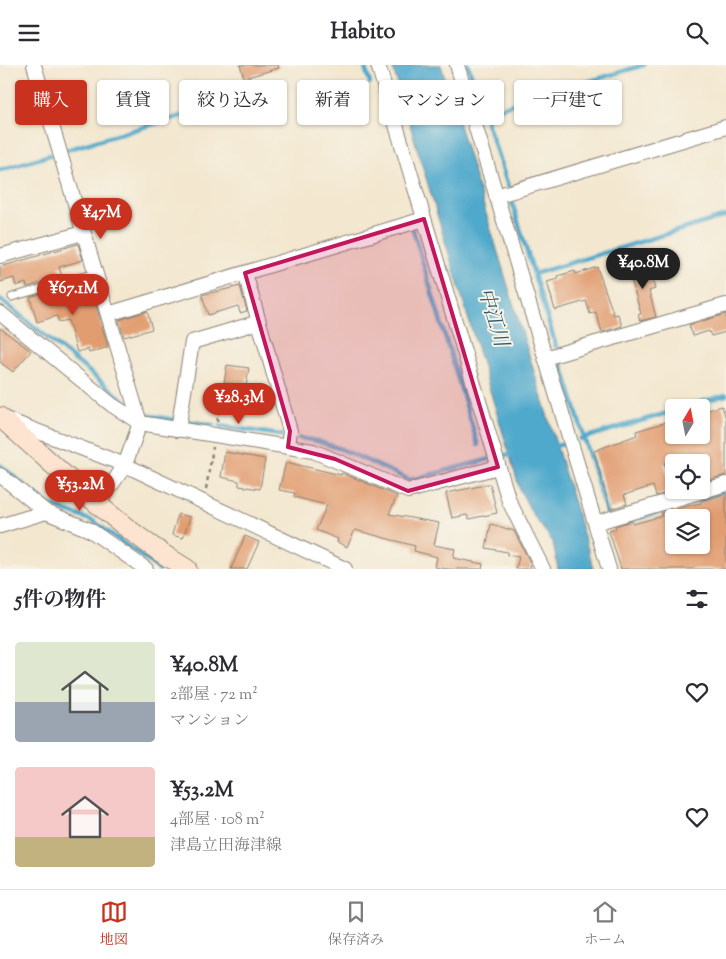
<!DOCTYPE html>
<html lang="ja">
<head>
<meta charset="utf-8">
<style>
  :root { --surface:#fff; --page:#f2f2f3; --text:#2b2b33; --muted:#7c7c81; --line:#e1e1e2; --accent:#c8321e }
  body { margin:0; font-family:"Sorts Mill Goudy","Noto Serif JP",serif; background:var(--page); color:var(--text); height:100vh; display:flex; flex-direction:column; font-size:19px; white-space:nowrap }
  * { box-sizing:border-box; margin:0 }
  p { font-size:16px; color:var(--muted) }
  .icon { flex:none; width:28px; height:28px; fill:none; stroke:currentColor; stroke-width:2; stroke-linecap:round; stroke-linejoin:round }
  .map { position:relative; height:504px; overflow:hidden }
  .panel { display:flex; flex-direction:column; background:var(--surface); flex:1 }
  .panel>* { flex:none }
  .guide { position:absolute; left:15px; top:15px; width:696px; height:45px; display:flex; gap:10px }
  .needle { width:32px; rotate:10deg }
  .buttons { position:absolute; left:665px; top:334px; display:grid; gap:10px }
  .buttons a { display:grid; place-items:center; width:45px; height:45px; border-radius:5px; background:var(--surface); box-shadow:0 1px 4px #0004; font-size:25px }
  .price { position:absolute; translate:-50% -42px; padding:0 11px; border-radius:18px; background:var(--accent); color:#fff; font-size:16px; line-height:32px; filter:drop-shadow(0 1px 2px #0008) }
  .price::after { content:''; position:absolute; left:50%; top:30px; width:15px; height:11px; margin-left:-8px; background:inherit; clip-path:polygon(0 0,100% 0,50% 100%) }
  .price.selected { background:#222; color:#fff }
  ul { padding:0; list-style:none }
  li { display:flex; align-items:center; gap:15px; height:125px; padding:0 15px }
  li span { display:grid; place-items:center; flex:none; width:140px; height:100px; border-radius:5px; color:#555 }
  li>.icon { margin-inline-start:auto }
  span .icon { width:60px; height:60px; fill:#fffc; stroke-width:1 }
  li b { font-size:21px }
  h2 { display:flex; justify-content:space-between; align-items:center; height:60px; padding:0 15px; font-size:21px }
  .tag { padding:0 18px; border-radius:5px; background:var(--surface); box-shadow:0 1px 4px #0004; font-size:18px; line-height:45px }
  .tag.selected { background:var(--accent); color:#fff }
  header { display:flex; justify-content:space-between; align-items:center; height:65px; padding:0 15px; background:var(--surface); font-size:22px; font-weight:700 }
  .dock { display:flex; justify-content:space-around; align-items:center; height:70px; border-top:1px solid var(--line); background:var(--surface); font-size:14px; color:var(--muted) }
  .dock a { display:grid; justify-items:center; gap:2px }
  .dock .selected { color:var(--accent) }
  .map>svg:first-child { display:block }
  .water { fill:#4fa9cc; stroke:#366274 }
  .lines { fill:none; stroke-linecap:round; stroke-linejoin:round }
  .stream { stroke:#4fa9cc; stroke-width:4.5 }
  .building { fill:#e19c70; fill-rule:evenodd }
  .service-casing { stroke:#888276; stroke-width:9 }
  .minor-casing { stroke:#888276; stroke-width:16 }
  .secondary-casing { stroke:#888276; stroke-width:21 }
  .path { stroke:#888276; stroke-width:2.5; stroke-dasharray:4 4; stroke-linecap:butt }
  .service { stroke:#fff; stroke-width:7 }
  .minor { stroke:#fff; stroke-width:14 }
  .secondary { stroke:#fde4d0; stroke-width:19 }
  .marked { fill:#c2185b; fill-opacity:0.2; stroke:#c2185b; stroke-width:4; stroke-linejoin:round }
  .labels { text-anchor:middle; stroke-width:4; stroke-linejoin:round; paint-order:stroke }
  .water-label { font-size:20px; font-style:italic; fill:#335b6b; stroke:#f7f3e8 }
</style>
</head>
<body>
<header><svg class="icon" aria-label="menu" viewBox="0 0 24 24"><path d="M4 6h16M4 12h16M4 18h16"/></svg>Habito<svg class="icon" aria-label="search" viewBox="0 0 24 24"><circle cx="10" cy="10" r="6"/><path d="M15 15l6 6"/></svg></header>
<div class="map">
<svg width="726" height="504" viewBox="0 0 726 504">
  <rect width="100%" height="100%" fill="#f7f3e8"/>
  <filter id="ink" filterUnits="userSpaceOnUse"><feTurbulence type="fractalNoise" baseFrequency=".02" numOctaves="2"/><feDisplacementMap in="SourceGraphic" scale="10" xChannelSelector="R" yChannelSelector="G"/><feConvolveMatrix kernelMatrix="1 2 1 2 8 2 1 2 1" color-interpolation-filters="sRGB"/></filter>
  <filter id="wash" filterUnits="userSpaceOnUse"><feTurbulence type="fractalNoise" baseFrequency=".0096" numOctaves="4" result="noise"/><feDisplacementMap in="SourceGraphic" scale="20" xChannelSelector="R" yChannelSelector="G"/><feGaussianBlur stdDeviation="1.12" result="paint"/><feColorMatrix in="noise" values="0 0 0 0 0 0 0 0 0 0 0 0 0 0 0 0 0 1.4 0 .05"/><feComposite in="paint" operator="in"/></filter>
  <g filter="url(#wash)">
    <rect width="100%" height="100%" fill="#f3e7cf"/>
    <path class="water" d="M392 0H441L594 504H558L553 477 533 450 520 425Z"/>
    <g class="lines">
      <path class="stream" d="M364 0 370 18
        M468 0 508 121
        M483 48 644 0
        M66 85 201 45
        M0 105 50 90
        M511 134 556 281
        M413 165 478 380
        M534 209 726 151
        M0 234 125 336
        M561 296 607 449
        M684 342 726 330
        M147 350 175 355
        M186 356 213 360
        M220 361 281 370
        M299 373 317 376 341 384 410 415 490 394
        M580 374 674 346
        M553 382 566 378
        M502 391 515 388
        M0 400 47 439 93 456 159 504
        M613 461 726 427"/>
    </g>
    <g id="blocks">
      <path class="building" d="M240 0H278L279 3 244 13Z
        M78 179 83 195 59 202 62 212 27 222 26 218 16 221 14 213 0 217V202Z
        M647 197 655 224 649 226 656 252 640 256 638 250 641 249 628 203Z
        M597 202 614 250 618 249 622 261 602 267 596 247 590 249 586 236 555 245 547 217 558 214 557 211 575 206 576 209Z
        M240 221 247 246 240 248 238 241 208 250 202 230Z
        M65 222H69L71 228 91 223 108 282 89 288 88 284 77 287 68 255 59 257 57 251 37 257 30 232Z
        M147 246 152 264 124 272 119 255Z
        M726 249V267L711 271 709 266 693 271 689 260Z
        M0 263 31 286 13 307 0 297Z
        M227 300 249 303 246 321 224 318Z
        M722 341 726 354V410L701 417V398H664L672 426 656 431 653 421 624 430 627 439 610 444 594 386 637 370 636 366 674 355V370H701V347Z
        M225 387 265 394 260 424 239 421V416L221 412Z
        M286 397 341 410 342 408 397 431 389 449 439 458 434 480 455 484 453 493 483 499 482 504H448L435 502 437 492 414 486 415 481 355 465 347 482 337 477 338 474 316 465 327 440 294 432 295 428 279 425Z
        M490 419 497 448 469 454 467 450 452 453 446 428Z
        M726 428V504H621L609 466 616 464 615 461 632 456 633 459 662 451 661 448 701 438V436ZM670 452H701V480H674V466Z
        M178 449 190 452 183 473 172 470Z
        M491 459 514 466 531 499 530 504H516L519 492 507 490V487L486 483Z
        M245 471 259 477 247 504H231Z"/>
    </g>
  </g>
  <g filter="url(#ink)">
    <use href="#blocks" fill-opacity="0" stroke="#888276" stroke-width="1"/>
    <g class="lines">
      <g class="service-casing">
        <path id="service" d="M12 232 95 208"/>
      </g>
      <g class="minor-casing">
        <path id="minor" d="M34 0 140 358 125 400 98 440
          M378 0 509 436 543 504
          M457 0 609 504
          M496 131 726 62
          M0 191 83 168
          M245 208 290 366 288 382
          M0 248 112 340 140 358 313 386 408 426 498 402
          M108 249 424 154
          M545 293 726 240
          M8 355 125 400 345 504
          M178 365 192 277 259 257
          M0 410 46 447 90 465 146 504
          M595 458 726 419
          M0 461 46 447"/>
      </g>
      <g class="secondary-casing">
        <path id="secondary" d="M0 352C60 405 117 463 187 504"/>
      </g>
      <path class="path" d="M217 357 221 335
        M206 424 213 382"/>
      <use href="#service" class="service"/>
      <use href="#minor" class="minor"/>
      <use href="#secondary" class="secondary"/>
    </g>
  </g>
  <path class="marked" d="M424 154 498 402 408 426 335 394 288 382 290 366 245 208Z"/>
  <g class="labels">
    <g class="water-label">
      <text transform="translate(494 252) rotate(73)" y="7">中江川</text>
    </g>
  </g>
</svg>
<div class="buttons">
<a><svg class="needle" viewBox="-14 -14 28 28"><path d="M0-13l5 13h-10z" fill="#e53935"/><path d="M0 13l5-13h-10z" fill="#7c7c81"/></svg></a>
<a><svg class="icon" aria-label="locate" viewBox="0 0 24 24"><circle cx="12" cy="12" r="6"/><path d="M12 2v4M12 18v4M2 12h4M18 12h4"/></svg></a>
<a><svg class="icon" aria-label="layers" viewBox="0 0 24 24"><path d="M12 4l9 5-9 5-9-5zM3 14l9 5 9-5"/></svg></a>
</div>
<b class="price" style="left:101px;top:175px">¥47M</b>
<b class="price selected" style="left:643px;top:225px">¥40.8M</b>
<b class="price" style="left:73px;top:251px">¥67.1M</b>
<b class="price" style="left:239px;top:360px">¥28.3M</b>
<b class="price" style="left:80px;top:447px">¥53.2M</b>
<div class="guide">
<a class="tag selected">購入</a>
<a class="tag">賃貸</a>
<a class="tag">絞り込み</a>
<a class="tag">新着</a>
<a class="tag">マンション</a>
<a class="tag">一戸建て</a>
</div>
</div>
<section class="panel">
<h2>5件の物件<svg class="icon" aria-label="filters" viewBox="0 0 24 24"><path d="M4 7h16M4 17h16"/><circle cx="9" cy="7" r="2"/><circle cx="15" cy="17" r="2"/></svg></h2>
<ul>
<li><span style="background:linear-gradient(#dfe7d0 60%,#9aa5b1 0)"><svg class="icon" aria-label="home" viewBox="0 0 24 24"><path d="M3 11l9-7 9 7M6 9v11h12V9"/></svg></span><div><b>¥40.8M</b><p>2部屋 · 72 m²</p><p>マンション</p></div><svg class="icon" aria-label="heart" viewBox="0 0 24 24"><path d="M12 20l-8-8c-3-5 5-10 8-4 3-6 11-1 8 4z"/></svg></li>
<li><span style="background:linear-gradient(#f6c9c9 70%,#c2b280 0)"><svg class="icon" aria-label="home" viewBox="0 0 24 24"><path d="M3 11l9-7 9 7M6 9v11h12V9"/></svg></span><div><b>¥53.2M</b><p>4部屋 · 108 m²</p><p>津島立田海津線</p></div><svg class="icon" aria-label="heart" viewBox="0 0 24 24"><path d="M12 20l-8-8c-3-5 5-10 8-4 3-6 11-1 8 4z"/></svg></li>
</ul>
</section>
<nav class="dock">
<a class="selected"><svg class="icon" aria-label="map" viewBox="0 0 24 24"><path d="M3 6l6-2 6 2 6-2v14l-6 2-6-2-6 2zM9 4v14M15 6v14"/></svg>地図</a>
<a><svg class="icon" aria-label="saved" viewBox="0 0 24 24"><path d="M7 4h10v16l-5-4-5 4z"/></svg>保存済み</a>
<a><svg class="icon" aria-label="home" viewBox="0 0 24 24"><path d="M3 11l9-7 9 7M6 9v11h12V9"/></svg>ホーム</a>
</nav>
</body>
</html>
